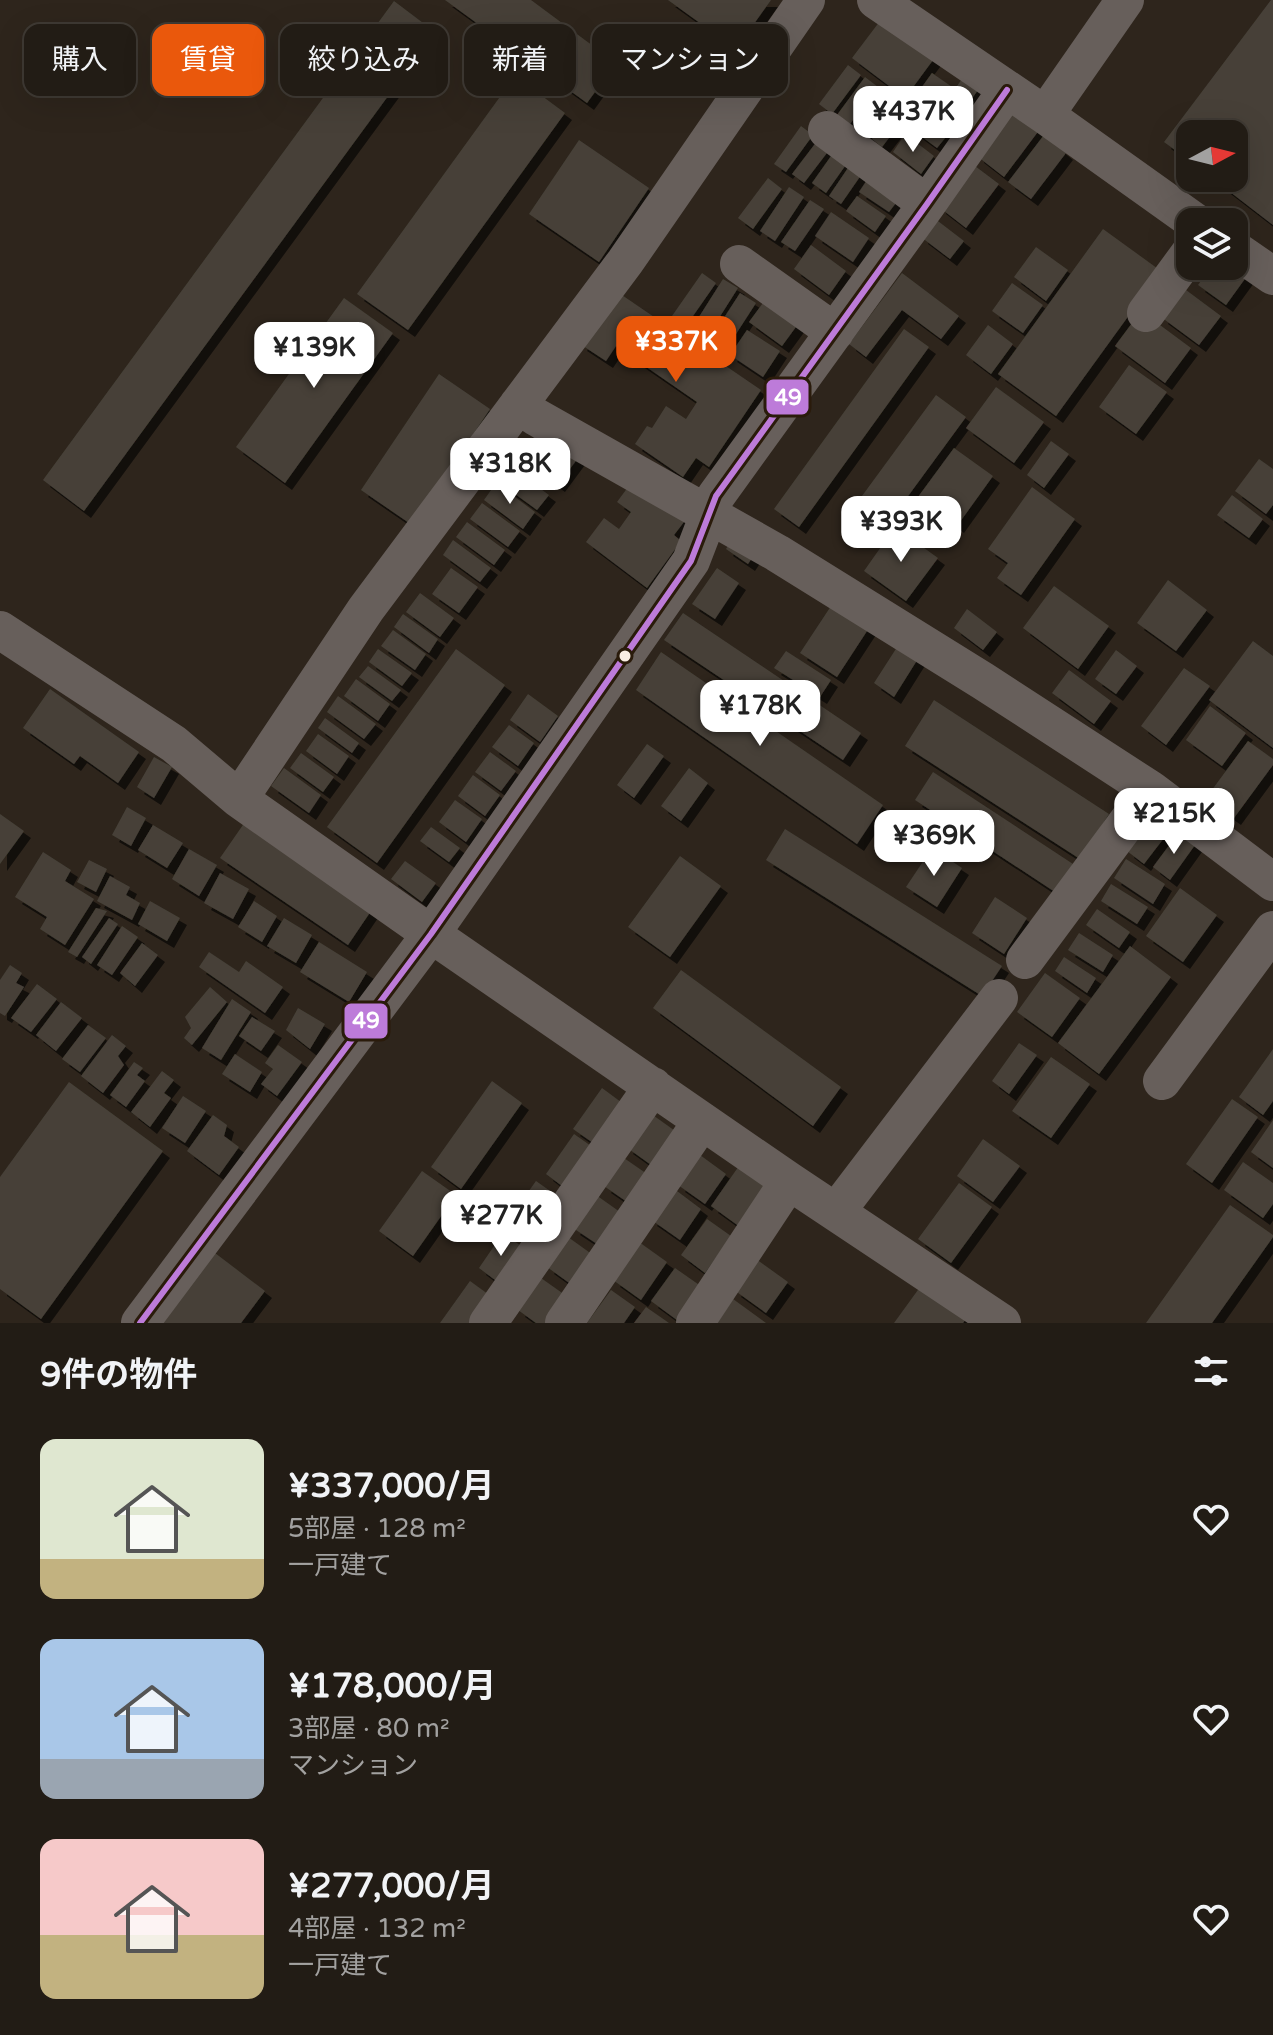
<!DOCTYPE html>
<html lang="ja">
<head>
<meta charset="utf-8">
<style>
  :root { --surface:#221c15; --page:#2a251e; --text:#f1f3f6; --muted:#a2a1a0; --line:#3f3a34; --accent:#ea580c }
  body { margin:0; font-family:"Varela Round","Noto Sans JP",sans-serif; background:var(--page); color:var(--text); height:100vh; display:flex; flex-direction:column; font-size:30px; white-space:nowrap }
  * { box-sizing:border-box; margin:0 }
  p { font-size:26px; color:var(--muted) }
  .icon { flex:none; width:44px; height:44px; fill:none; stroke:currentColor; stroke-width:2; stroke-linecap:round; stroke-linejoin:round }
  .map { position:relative; height:1323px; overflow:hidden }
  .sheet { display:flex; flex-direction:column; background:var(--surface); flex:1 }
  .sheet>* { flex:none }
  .banner { position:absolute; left:24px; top:24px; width:800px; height:72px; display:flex; gap:16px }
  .needle { width:52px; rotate:83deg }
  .fabs { position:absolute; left:1176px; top:120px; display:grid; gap:16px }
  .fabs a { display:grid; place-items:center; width:72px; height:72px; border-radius:16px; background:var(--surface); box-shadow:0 8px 32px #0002,0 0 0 2px var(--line); font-size:40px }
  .price { position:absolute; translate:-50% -68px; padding:0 18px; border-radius:16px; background:#fff; color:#222; font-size:26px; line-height:52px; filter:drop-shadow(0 2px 4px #0008) }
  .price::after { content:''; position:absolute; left:50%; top:48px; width:24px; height:18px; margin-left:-12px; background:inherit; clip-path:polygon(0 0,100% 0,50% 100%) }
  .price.current { background:var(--accent); color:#fff }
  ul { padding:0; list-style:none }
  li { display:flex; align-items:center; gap:24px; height:200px; padding:0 40px }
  li span { display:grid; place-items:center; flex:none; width:224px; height:160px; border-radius:16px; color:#555 }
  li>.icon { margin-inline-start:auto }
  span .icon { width:96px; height:96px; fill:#fffc; stroke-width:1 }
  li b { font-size:34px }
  h2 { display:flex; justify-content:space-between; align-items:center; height:96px; padding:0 40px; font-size:34px }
  .pill { padding:0 28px; border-radius:16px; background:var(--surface); box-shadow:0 8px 32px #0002,0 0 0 2px var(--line); font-size:28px; line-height:72px }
  .pill.current { background:var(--accent); color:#fff }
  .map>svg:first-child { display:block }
  .building { fill:#464138; filter:url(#shadow) }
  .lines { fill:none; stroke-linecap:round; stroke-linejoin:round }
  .street { stroke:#675f5b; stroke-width:38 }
  .bus-1-casing { stroke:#2a1b0b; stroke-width:12 }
  .bus-1 { stroke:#bd7bd9; stroke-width:6 }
  .bus-dot { fill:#f8ede3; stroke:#2a1b0b; stroke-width:3 }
  .line-badge { stroke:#2a1b0b; stroke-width:3 }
  .badge-label { font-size:22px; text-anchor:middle; font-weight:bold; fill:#fff }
</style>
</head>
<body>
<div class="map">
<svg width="1273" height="1323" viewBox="0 0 1273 1323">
  <defs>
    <filter id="shadow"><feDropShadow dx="7" dy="7" stdDeviation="0" flood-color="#0009"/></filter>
  </defs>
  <rect width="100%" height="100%" fill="#2e251c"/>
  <path class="building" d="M445 0H531L616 63 587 103Z
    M668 0H771L736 49Z
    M1271 0H1273V225L1212 178H1234V134H1190V161L1164 142Z
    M394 1 435 32 84 511 43 480Z
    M883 17 936 56 905 98 852 58Z
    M848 65 861 75 832 114 819 104Z
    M932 73 955 89 964 76 980 87 953 126 914 98Z
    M515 76 565 113 408 330 357 294Z
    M865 77 878 87 850 124 837 115Z
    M881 90 894 100 867 136 854 126Z
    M898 104 909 112 882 147 872 139Z
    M1013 108 1040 129 1004 177 977 156Z
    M923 111 950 132 937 148 910 128Z
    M801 126 813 135 786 172 774 164Z
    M905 134 934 156 921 174 893 152Z
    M1044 135 1066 153 1031 199 1008 182Z
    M821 136 833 145 804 183 792 174Z
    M579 140 649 188 599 262 529 214Z
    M836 149 850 159 826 193 812 183Z
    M854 159 866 168 841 204 829 196Z
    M971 163 999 184 966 228 939 207Z
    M871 174 902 195 889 212 859 192Z
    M768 178 782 189 753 229 738 218Z
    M789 187 804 197 775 241 760 231Z
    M857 196 886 216 875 232 846 211Z
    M810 200 824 209 795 251 781 242Z
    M831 212 869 238 853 262 815 236Z
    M934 218 964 241 950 259 921 237Z
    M1103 229 1161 271 1056 416 998 374Z
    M811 245 846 271 829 295 794 269Z
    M1036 247 1068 270 1046 301 1014 277Z
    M1212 266H1233L1247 276 1226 305 1198 285Z
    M702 273 716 283 686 326 672 316Z
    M902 273 959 316 941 339 902 310 866 357 849 344Z
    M723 279 738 288 707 337 692 328Z
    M1012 283 1043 305 1023 333 992 311Z
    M1182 287 1221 316 1199 345 1161 317Z
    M616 291 761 390 709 467 696 458 683 477 635 444 647 426 652 428 666 406 686 419 697 402 616 346 606 361 580 344Z
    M740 293 756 303 725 351 709 341Z
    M768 296 801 320 782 346 749 322Z
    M344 298 393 333 285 483 236 447Z
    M1141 311 1191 348 1165 383 1115 346Z
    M988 325 1013 344 991 374 966 355Z
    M904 329 929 347 799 527 774 509Z
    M747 330 780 351 763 377 730 355Z
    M1129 365 1167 392 1136 434 1099 407Z
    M439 374 490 409 412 525 361 490Z
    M996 387 1044 422 1014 463 966 428Z
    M936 395 966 417 881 533 851 511Z
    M539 430 558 443 533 477 515 463Z
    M1051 441 1069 454 1044 488 1027 475Z
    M563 447 578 458 558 485 544 475Z
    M954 448 993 476 957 526 918 497Z
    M1259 459 1273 469V505L1266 514 1235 491Z
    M515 470 549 495 537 510 504 486Z
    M634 479 687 518 674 535 681 541 647 588 586 542 604 518 619 529 631 512 617 502Z
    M496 483 535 512 523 529 484 500Z
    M1032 487 1075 519 1021 595 997 578 1008 563 988 549Z
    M1232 495 1263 519 1249 538 1217 515Z
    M482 503 520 531 508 547 470 519Z
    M467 522 505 550 494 565 456 537Z
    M895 527 938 558 906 601 864 571Z
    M734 536 756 552 748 564 726 549Z
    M453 540 491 568 480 582 443 555Z
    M451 568 478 587 459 613 432 594Z
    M717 568 739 583 715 619 692 604Z
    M1168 580 1207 610 1176 651 1137 623Z
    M1054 586 1109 626 1078 669 1023 628Z
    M420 593 454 618 440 637 406 612Z
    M833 603 869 628 837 677 800 653Z
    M967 609 997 632 983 650 954 628Z
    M683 613 861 733 843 760 664 640Z
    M403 614 438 639 429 653 394 627Z
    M393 630 426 654 415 670 381 646Z
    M901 641 921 654 894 697 874 683Z
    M1253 641 1273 656V748L1209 700Z
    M378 649 412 673 402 686 369 662Z
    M456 649 505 685 377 863 327 827Z
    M1116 650 1137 666 1116 694 1095 679Z
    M786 651 831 680 820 697 774 668Z
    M661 652 883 805 857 844 636 690Z
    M368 666 401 690 392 701 359 677Z
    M1184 668 1210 686 1166 745 1141 726Z
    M1069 670 1111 701 1094 724 1052 693Z
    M356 679 390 704 378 721 344 696Z
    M50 689 139 752 118 783 80 756 74 764 23 728Z
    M528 694 558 716 540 742 510 720Z
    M338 696 376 724 364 739 327 712Z
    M934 700 1109 814 1080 859 905 746Z
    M1210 706 1246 733 1222 766 1186 740Z
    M325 718 359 743 352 753 318 728Z
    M509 725 534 743 518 766 492 747Z
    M318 734 349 756 337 774 306 751Z
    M1248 741 1273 759V765L1234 818 1206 798Z
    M647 744 664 756 634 798 617 785Z
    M490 752 516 771 501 791 475 772Z
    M301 753 334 777 323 792 290 768Z
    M154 757 172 767 154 798 137 787Z
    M284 768 321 795 309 813 271 786Z
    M689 768 708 783 681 821 661 806Z
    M933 772 1073 864 1055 892 915 800Z
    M473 775 500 795 485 816 458 796Z
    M455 800 482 819 466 842 439 822Z
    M127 807 146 818 131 846 112 835Z
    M1161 808 1177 821 1144 864 1127 851Z
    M0 814 24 831 0 864Z
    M245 822 371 911 348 945 220 858Z
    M153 825 183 843 167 868 138 850Z
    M431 827 460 848 449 862 420 841Z
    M785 829 1002 966 982 996 766 860Z
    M1179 832 1195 845 1170 880 1153 867Z
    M932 848 962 868 937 907 906 887Z
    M189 849 217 865 199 896 172 879Z
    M43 852 71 870 65 881 94 899 65 945 40 929 47 917 15 897Z
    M680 856 721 886 670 957 628 927Z
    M1126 859 1165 884 1153 904 1114 878Z
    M89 860 107 869 96 892 77 882Z
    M405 861 436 883 422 902 391 879Z
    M220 873 249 889 233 919 204 903Z
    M110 876 130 887 126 895 140 903 132 920 97 901Z
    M1111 884 1148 907 1137 924 1101 901Z
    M1180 888 1217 915 1183 962 1146 936Z
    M995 897 1027 918 1004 954 972 933Z
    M150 901 180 918 167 941 138 924Z
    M254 901 277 916 262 942 238 927Z
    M96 908 107 911 77 957 68 952Z
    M1097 909 1130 932 1119 948 1086 925Z
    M109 918 118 924 91 964 82 957Z
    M284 918 312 935 296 963 267 946Z
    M122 926 138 937 112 975 97 965Z
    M1079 933 1113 955 1103 972 1068 950Z
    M319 942 367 972 349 1002 300 972Z
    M142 943 158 955 135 986 120 973Z
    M1130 946 1171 977 1099 1074 1058 1043Z
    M209 952 239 972 246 961 283 987 265 1013 199 967Z
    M1064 957 1096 978 1087 993 1055 971Z
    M10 965 22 973 16 983 24 987 5 1016 0 1013V980Z
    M681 970 841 1087 813 1126 653 1008Z
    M1045 973 1080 998 1052 1037 1017 1012Z
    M37 984 57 999 31 1032 11 1018Z
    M210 987 227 1002 192 1045 184 1038 191 1028 185 1017Z
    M232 999 251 1012 221 1060 202 1048Z
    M61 1002 82 1018 56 1051 36 1035Z
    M298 1008 325 1024 310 1049 286 1030Z
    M252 1017 275 1031 261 1051 239 1036Z
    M88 1025 106 1038 80 1072 62 1059Z
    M112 1035 126 1046 118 1056 124 1065 103 1093 81 1076Z
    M1019 1043 1037 1055 1009 1094 992 1081Z
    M278 1045 302 1062 277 1096 261 1084 273 1069 265 1063Z
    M1273 1049V1101L1263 1115 1239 1097Z
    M235 1054 262 1072 250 1092 222 1074Z
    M1051 1057 1090 1084 1051 1138 1012 1111Z
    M134 1062 143 1068 137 1075 145 1081 126 1107 110 1095Z
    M162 1071 174 1080 164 1093 171 1098 150 1127 131 1112Z
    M492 1081 522 1103 461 1189 431 1167Z
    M69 1082 163 1151 41 1319 0 1289V1177Z
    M602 1088 625 1105 596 1145 573 1129Z
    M183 1096 206 1111 185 1143 162 1128Z
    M1232 1099 1258 1117 1212 1183 1186 1164Z
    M650 1113 678 1133 654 1167 626 1147Z
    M213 1115 227 1125 224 1136 239 1147 219 1175 187 1151Z
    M1273 1120V1168L1251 1152Z
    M574 1134 594 1148 566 1189 546 1174Z
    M983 1139 1020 1166 993 1202 957 1176Z
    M700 1155 726 1174 705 1204 678 1185Z
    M624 1158 647 1174 627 1202 604 1186Z
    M1243 1162 1273 1183V1204L1263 1218 1224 1190Z
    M741 1163 770 1183 740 1227 711 1206Z
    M422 1171 456 1195 413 1256 379 1231Z
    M536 1181 560 1198 530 1240 506 1223Z
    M959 1183 992 1207 951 1263 918 1239Z
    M673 1188 701 1209 680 1240 650 1219Z
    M596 1195 620 1212 597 1244 573 1228Z
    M1230 1205 1273 1235V1237L1212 1323H1146Z
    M707 1219 731 1236 705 1273 681 1255Z
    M503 1233 524 1248 499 1283 479 1268Z
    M568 1237 593 1255 572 1285 547 1267Z
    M639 1242 667 1262 641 1300 613 1280Z
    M215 1253 265 1291 241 1323H161Z
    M756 1259 788 1282 766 1313 734 1290Z
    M675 1268 705 1289 681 1323 651 1301Z
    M541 1278 565 1295 545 1323H536L518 1310Z
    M470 1281 492 1297 474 1323H440Z
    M923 1283 968 1316 963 1323H894Z
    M611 1290 635 1307 624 1323H587Z
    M733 1299 766 1323H717Z
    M646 1307 669 1323H634Z"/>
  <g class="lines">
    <path class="street" d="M876 0 1045 115 1195 222
      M1045 115 1125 0
      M827 130 927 204
      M1234 249 1273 276
      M739 264 835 332
      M1146 313 1190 253
      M518 405 536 417 777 553 983 681 1151 790 1273 882
      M0 630 174 744 239 799 431 934 789 1181 1002 1323
      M239 799 366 609 625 262 806 0
      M1025 960 1151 790
      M1162 1081 1273 930
      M836 1212 999 998
      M140 1323 431 934 691 561 716 496 927 204 1007 90
      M488 1323 653 1086
      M564 1323 702 1121
      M695 1323 789 1181"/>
    <g class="bus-1-casing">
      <path id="bus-1" d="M140 1323 431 934 691 561 716 496 927 204 1007 90"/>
    </g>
    <use href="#bus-1" class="bus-1"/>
  </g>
  <circle class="bus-dot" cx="625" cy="656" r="7"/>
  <g class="line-badge">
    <rect x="765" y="378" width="45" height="38" rx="8" fill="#bd7bd9"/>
    <rect x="343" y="1002" width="46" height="38" rx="8" fill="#bd7bd9"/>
  </g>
  <g class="badge-label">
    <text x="788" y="405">49</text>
    <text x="366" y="1028">49</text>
  </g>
</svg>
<div class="fabs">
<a><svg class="needle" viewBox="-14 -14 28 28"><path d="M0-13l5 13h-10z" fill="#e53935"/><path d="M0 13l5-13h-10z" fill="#a2a1a0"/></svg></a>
<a><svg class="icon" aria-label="layers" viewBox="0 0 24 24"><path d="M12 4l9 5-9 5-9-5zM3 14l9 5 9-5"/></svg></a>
</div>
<b class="price" style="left:913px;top:154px">¥437K</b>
<b class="price current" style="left:676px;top:384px">¥337K</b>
<b class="price" style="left:314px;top:390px">¥139K</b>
<b class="price" style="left:510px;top:506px">¥318K</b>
<b class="price" style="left:901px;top:564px">¥393K</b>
<b class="price" style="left:760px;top:748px">¥178K</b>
<b class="price" style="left:1174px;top:856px">¥215K</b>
<b class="price" style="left:934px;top:878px">¥369K</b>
<b class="price" style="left:501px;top:1258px">¥277K</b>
<div class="banner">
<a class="pill">購入</a>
<a class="pill current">賃貸</a>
<a class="pill">絞り込み</a>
<a class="pill">新着</a>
<a class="pill">マンション</a>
</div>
</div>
<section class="sheet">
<h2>9件の物件<svg class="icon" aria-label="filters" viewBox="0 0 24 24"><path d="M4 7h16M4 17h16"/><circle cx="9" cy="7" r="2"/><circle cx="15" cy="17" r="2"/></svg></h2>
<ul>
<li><span style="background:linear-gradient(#dfe7d0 75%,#c2b280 0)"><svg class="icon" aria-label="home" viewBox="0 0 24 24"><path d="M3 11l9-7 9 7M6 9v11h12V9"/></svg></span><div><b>¥337,000/月</b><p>5部屋 · 128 m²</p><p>一戸建て</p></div><svg class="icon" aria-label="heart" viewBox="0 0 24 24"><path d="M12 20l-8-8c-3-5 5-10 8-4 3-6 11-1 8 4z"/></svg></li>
<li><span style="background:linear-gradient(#a9c7e8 75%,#9aa5b1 0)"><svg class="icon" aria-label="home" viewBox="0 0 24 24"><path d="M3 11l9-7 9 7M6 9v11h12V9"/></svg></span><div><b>¥178,000/月</b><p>3部屋 · 80 m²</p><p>マンション</p></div><svg class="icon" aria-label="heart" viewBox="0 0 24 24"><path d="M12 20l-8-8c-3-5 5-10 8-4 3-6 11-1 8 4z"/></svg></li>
<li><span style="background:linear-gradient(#f6c9c9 60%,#c2b280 0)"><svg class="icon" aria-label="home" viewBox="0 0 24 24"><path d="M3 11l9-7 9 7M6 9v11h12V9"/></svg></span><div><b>¥277,000/月</b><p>4部屋 · 132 m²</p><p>一戸建て</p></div><svg class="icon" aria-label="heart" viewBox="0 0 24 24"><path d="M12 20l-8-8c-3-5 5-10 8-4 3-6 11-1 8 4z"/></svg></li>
</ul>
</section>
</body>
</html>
